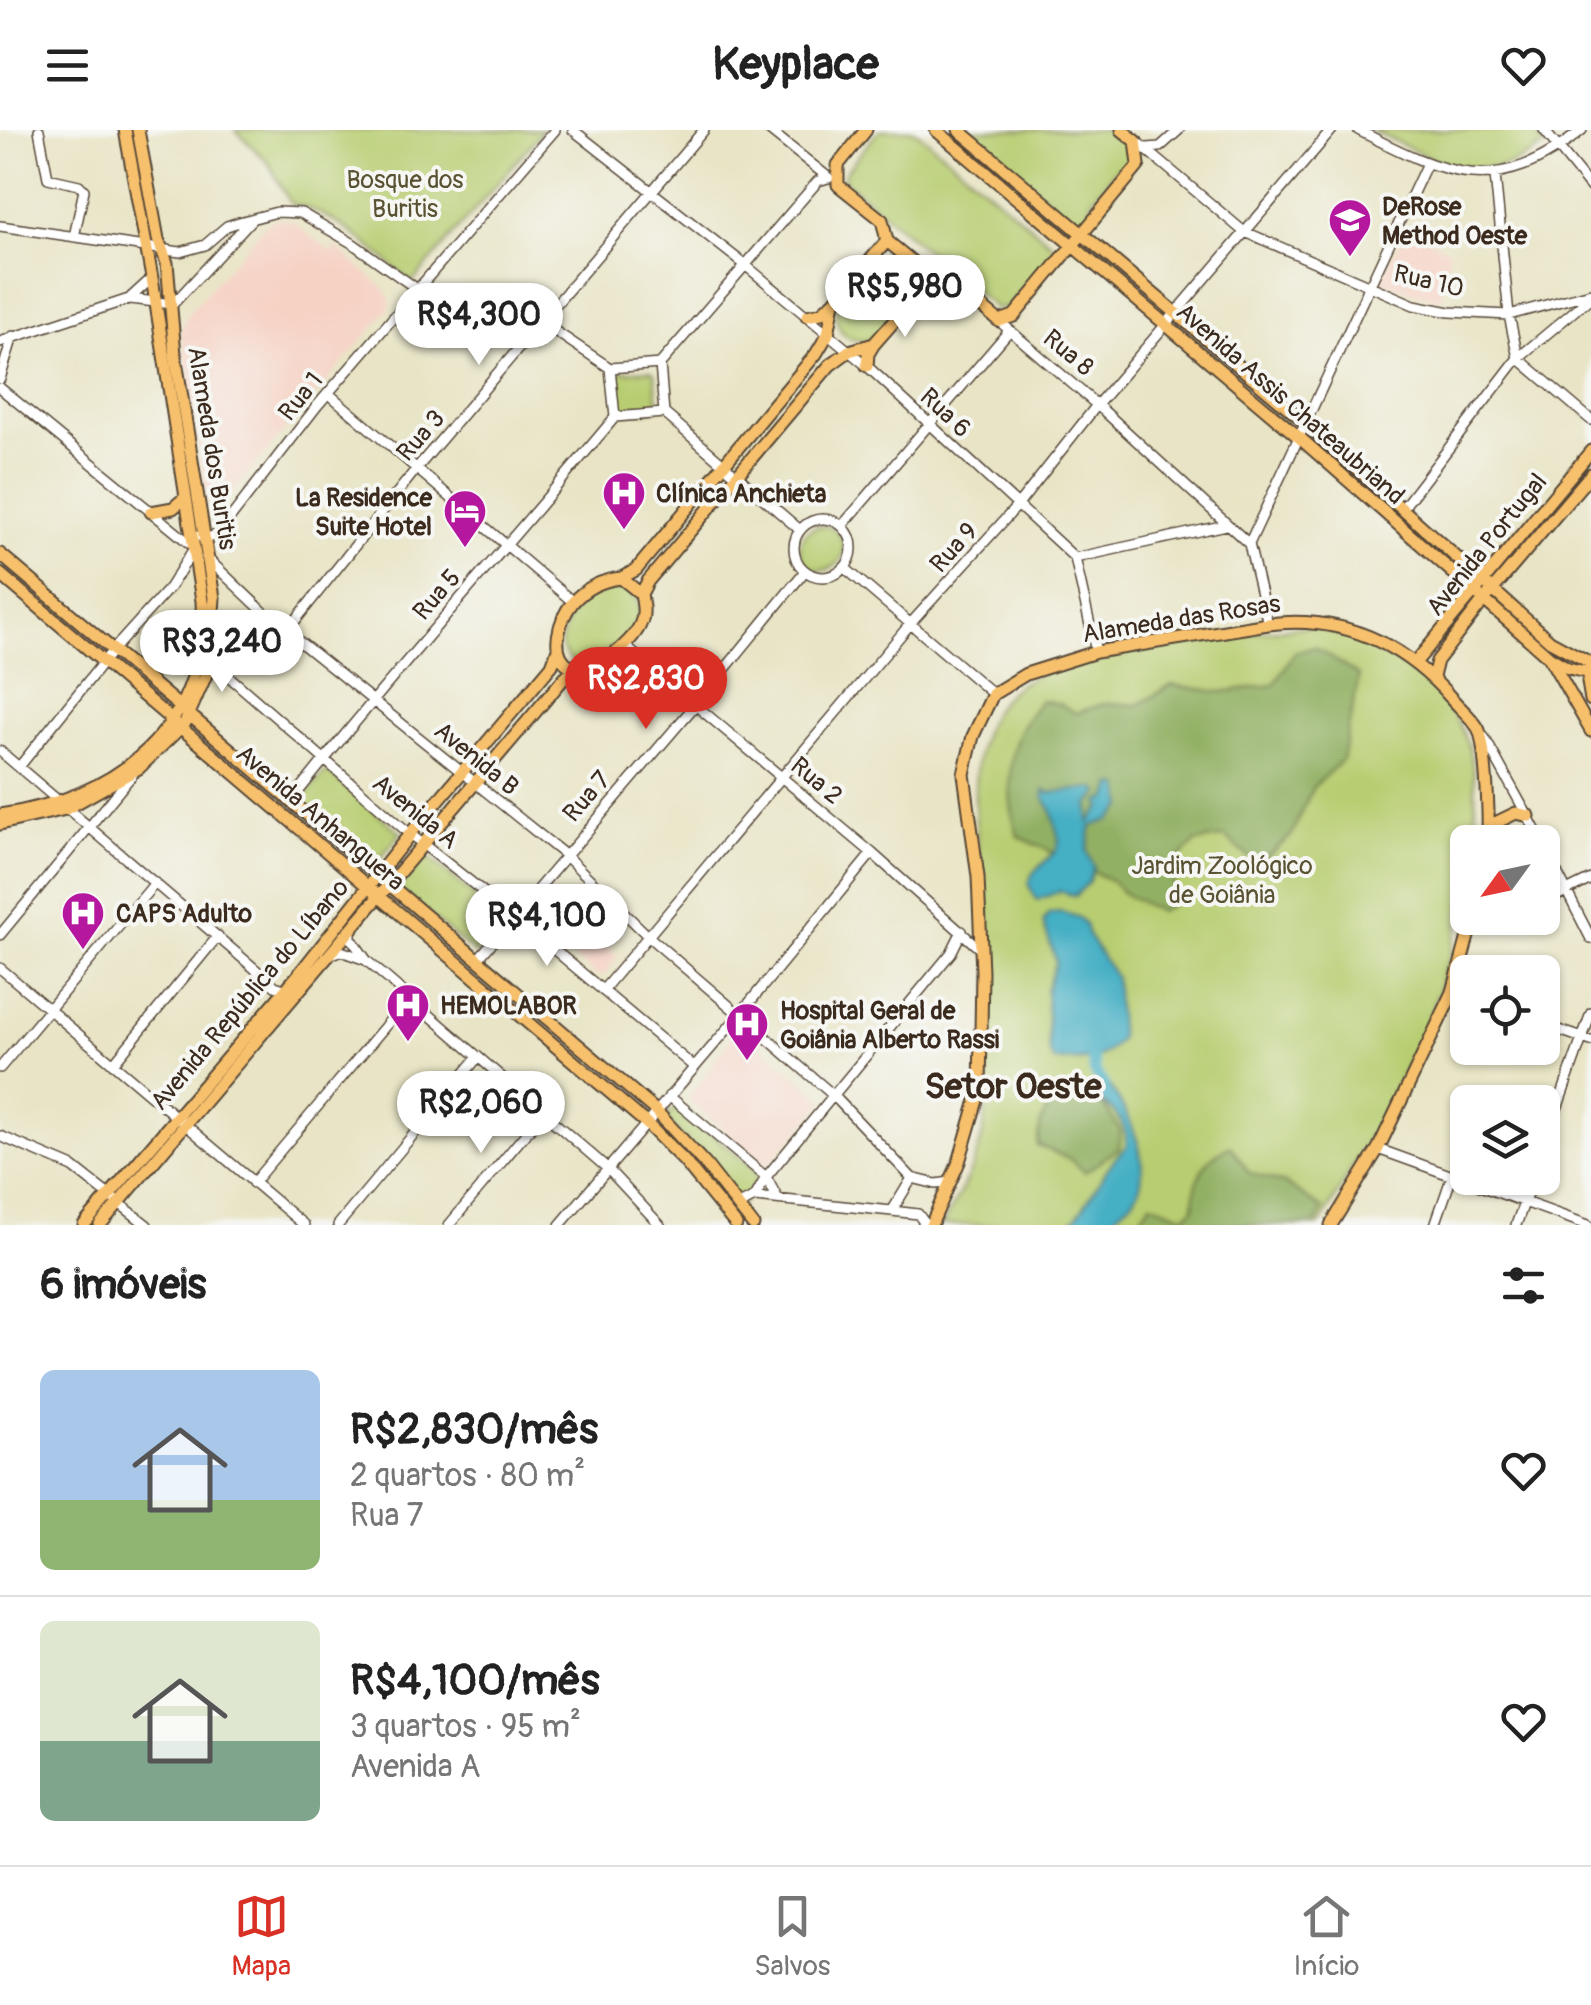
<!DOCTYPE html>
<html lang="pt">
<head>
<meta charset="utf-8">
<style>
  :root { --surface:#fff; --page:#f6f6f6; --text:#222; --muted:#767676; --line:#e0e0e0; --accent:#d93025 }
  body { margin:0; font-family:Pangolin,sans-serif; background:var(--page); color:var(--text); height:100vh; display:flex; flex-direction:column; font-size:38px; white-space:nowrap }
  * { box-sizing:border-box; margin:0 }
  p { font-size:32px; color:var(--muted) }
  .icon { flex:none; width:55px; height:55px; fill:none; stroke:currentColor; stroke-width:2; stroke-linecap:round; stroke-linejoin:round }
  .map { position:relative; height:1095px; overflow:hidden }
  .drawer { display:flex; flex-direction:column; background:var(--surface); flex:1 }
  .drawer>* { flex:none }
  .needle { width:65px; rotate:237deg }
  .tools { position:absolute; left:1450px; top:695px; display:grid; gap:20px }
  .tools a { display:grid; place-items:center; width:110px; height:110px; border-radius:15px; background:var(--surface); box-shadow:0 2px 8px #0004; font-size:50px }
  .price { position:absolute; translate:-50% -85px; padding:0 22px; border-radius:35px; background:#fff; color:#222; font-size:32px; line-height:65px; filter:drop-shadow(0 2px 5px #0008) }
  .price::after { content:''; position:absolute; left:50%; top:60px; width:30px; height:22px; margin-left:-15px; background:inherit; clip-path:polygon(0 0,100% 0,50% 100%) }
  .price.selected { background:var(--accent); color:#fff }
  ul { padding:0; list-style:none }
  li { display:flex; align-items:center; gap:30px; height:250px; padding:0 40px }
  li+li { border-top:2px solid var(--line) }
  li span { display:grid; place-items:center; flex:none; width:280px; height:200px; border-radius:15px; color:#555 }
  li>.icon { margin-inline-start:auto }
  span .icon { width:120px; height:120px; fill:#fffc; stroke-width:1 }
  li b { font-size:42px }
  h2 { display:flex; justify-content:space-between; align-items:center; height:120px; padding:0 40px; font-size:42px }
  header { display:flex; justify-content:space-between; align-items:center; height:130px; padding:0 40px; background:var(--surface); font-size:45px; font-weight:700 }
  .tab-bar { display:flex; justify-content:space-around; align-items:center; height:140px; border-top:2px solid var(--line); background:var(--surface); font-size:28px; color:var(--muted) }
  .tab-bar a { display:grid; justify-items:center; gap:5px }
  .tab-bar .selected { color:var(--accent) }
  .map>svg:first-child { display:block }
  .built { fill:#f6d2c4 }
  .green { fill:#b8cd71; stroke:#7a7c48; stroke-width:2.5 }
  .forest { fill:#92b063; stroke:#666d40; stroke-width:2.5 }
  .water { fill:#45afc4; stroke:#406c71; stroke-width:2.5 }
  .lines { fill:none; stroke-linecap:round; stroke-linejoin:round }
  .river { stroke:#45afc4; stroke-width:12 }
  .minor-casing { stroke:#554637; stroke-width:12 }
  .major-casing { stroke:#554637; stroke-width:15 }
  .minor { stroke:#fff; stroke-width:9 }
  .major { stroke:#f7c06c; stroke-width:11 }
  .labels { text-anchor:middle; stroke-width:8; stroke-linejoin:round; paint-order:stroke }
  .park-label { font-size:25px; fill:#5a5333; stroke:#f6f6f2 }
  .poi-label { font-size:25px; font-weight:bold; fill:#3b2a1e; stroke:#f6f6f2; text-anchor:start }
  .street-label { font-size:25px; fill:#3b2a1e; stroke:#f6f6f2 }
  .district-label { font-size:35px; font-weight:bold; fill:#3b2a1e; stroke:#f6f6f2 }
</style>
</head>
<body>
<header><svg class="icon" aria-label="menu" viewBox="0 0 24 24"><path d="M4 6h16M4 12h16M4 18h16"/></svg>Keyplace<svg class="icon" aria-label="heart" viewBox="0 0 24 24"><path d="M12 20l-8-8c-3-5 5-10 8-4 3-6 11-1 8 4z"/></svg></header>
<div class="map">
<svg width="1591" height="1095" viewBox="0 0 1591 1095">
  <rect width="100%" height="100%" fill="#f6f6f2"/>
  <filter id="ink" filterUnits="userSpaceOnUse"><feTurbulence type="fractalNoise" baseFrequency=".01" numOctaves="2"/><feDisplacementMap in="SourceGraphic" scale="20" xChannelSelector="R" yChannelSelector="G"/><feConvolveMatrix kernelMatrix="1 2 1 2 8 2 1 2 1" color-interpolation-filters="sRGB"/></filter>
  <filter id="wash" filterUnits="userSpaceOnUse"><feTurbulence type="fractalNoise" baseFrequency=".0048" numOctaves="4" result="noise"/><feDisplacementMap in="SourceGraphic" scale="40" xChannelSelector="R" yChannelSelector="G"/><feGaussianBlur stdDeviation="2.25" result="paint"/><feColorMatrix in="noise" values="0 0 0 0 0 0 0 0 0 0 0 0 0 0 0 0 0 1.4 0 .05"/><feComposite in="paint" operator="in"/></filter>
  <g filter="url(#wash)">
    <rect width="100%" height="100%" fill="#e8e4c5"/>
    <path class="built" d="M276 88 291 91 332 122 336 117 385 159 391 171 389 179 210 387 181 200 190 181 266 94Z
      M1407 96 1449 120 1441 170 1380 152Z
      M569 786 618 827 604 845H596L551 808Z
      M739 897 825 971 767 1036 691 972 690 967Z"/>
    <path class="green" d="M235 0H543L412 153C377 123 338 83 291 74L268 32Z
      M879 0H915L1058 119 1009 177 996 179 846 52 844 44Z
      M966 0H1110L1131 19 1135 27 1127 42 1118 37 1091 70 1090 86 1084 94 1079 95Z
      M1371 0H1533L1545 15C1482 63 1432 28 1371 0Z
      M888 117 926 148C913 162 886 200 872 208 863 214 849 210 842 202 837 195 835 189 836 180Z
      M650 240 655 244 658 275 653 280 623 282 619 278 616 246 619 242Z
      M800 418a22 22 0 1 1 44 0a22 22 0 1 1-44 0Z
      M621 455C669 482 612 526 580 535L568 528 561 518C564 483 585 457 621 455Z
      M1310 496C1346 501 1374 514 1403 535 1473 584 1479 632 1474 712H1468C1467 850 1385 978 1320 1095H942C959 1067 978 1031 984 998 987 979 986 957 987 938 989 898 991 857 990 817 987 742 945 610 1016 557 1062 522 1247 503 1310 496Z
      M326 641 401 703 373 737 298 674Z
      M426 725 503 791 475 824 398 758Z
      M679 976 751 1037 758 1049 741 1075 667 990 668 984Z"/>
    <path class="forest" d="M1315 517 1359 546 1342 630 1313 657 1291 706 1258 735 1225 707 1196 712 1172 735 1176 771 1160 782 1123 763 1110 750 1018 706C1008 675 1006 634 1019 603 1023 592 1034 580 1041 570L1060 574 1076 583 1107 573 1138 575 1172 555 1220 562 1274 555 1295 522Z
      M1084 962 1105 977 1121 1001 1119 1018 1085 1042 1070 1029 1037 1015 1041 992 1050 973Z
      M1231 1016 1249 1043 1285 1054 1323 1079 1315 1095H1134L1151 1073 1185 1086 1194 1077C1194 1048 1204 1027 1231 1016Z"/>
    <path class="water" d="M1113 655 1121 656 1124 676 1110 690 1092 696 1087 721 1094 737 1088 753 1075 766 1061 761 1037 770 1028 754 1033 743 1057 720 1059 710 1051 679 1043 665 1045 660 1048 663 1096 658 1100 663 1089 675V692L1102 677 1100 672 1109 668Z
      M1061 782 1078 787 1085 794 1088 805 1115 847 1120 909C1098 936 1086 929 1054 931L1049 921 1046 861 1056 831 1043 792 1049 783Z
      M1108 954C1128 981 1156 1037 1134 1068 1130 1074 1121 1079 1116 1084L1115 1095H1069C1092 1072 1102 1038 1126 1017 1129 993 1110 973 1089 966L1090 957 1100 958Z"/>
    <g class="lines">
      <path class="river" d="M1093 930 1095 942 1104 956"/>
    </g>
  </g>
  <g filter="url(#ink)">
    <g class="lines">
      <g class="minor-casing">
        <path id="minor" d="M39 0 48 48 79 55 84 60 74 107
          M573 0 744 134 867 236 1075 428
          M769 0 829 48
          M1358 0C1447 46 1497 69 1582 0
          M1544 0 1591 58
          M1136 11 1243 101 1414 175 1450 182 1509 185 1591 163
          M1147 18 1160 17 1179 0
          M1495 45 1509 185 1518 228 1591 290
          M0 96 180 122 205 115 227 96 239 92 277 82 301 83 352 113 417 159 543 193 610 238
          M130 169 173 174 252 89
          M999 191 1104 281 1249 414
          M0 212 129 169 152 148
          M660 234 818 51 828 48
          M660 234 664 283 615 287 610 238Z
          M0 249 13 206
          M0 258 194 417
          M328 263 573 472
          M664 283 800 400
          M1402 379 1518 228 1591 167
          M794 418a29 29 0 1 1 58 0a29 29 0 1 1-58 0Z
          M842 396 1009 201
          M199 406 206 409 218 404 317 276 555 0
          M1249 414 1427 33
          M1249 414 1268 494
          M206 427 270 488 565 725 649 807 833 965 912 1048 936 1054 951 1052
          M1075 428 1226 395
          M1075 428 1096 522
          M845 438 993 564
          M287 501 417 338 704 0
          M625 516 872 723 980 819
          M210 530 410 704 514 786 693 936
          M1484 607 1542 712
          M0 621 275 856 290 861
          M19 637 113 520 170 457 193 420
          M291 671C395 540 508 416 615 287
          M1542 713 1591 809
          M1542 773 1591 749
          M1472 793 1486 799 1512 788
          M351 800V808L367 831 607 1038 660 1095
          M0 805 133 644
          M331 824 341 821 366 830
          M478 829 703 566 805 441
          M0 838 304 1095
          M603 860 911 493 1018 375 1097 275 1332 0
          M1453 862 1468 867
          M1542 894 1591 911
          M113 934 218 806
          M0 938 155 753
          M669 966 766 1047 778 1069
          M0 1006 73 1037 147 1095
          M1378 1019 1588 1095
          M1542 1021 1591 883
          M253 1053 408 869
          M755 1067 892 1081 912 1048
          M739 1075 755 1067 766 1047 951 823 962 801
          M892 1081 918 1084 926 1095
          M338 1095 478 927
          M449 1095 543 983
          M560 1095 741 883 872 723
          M1435 1095 1452 1046
          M1516 1095 1533 1048"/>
      </g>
      <g class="major-casing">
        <path id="major" d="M866 0 838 35V55L882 90 887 111 932 148 946 147 999 191 1014 186 1139 35 1136 11 1122 0
          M936 0 1301 309 1549 527 1591 601
          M959 0 1298 286 1550 511 1591 533
          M807 186 821 183 834 172
          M867 236 868 224 874 214
          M151 382 173 378 186 367
          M0 424 656 981 706 1035 753 1095
          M0 444 646 993 684 1031 736 1095
          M621 448 636 440 816 224 828 204 834 172 887 111
          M621 448 641 464C643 475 645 485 640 495 632 513 592 549 570 536 548 523 560 488 573 472 585 458 603 450 621 448Z
          M641 464 648 451 830 235 849 221 874 214 932 148
          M1549 527 1568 538 1591 543
          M1415 533 1591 321
          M1591 544 1588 552 1591 570
          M1433 547 1437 531 1484 470 1591 344
          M0 685C119 667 208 599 202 471L152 148 125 0
          M0 694 66 679 139 638 185 593 209 538 214 468 175 224 167 133 158 109 138 0
          M1489 696 1516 683 1529 686
          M84 1095 299 844 410 704 552 535 558 519
          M100 1095 565 547 579 539
          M931 1095 959 1032 980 960 982 842 978 747 964 644 973 606 993 564 1026 544 1096 522 1268 494C1343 485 1403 513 1452 569 1460 578 1472 588 1478 598 1486 612 1490 695 1487 712
          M1331 1095 1378 1019 1453 862 1473 788"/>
      </g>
      <use href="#minor" class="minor"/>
      <use href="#major" class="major"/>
    </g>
  </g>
  <defs>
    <g id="university-pin" transform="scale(2.25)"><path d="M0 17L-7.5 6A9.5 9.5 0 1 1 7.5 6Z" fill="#b5179e" stroke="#f6f6f2"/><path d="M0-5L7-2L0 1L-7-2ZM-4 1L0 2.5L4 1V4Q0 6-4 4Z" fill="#fff"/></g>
    <g id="hospital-pin" transform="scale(2.25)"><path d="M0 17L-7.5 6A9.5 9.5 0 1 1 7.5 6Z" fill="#b5179e" stroke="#f6f6f2"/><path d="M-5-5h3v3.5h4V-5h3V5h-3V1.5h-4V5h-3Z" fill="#fff"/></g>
    <g id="hotel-pin" transform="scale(2.25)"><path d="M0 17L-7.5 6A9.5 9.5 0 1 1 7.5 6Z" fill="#b5179e" stroke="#f6f6f2"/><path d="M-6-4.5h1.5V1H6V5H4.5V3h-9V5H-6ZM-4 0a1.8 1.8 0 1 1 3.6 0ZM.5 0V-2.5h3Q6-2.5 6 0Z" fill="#fff"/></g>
  </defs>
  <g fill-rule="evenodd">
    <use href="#university-pin" x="1350" y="90"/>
    <use href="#hospital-pin" x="624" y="363"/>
    <use href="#hotel-pin" x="465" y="381"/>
    <use href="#hospital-pin" x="83" y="783"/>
    <use href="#hospital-pin" x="408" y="875"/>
    <use href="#hospital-pin" x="747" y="894"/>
  </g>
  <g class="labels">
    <g class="park-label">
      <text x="405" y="58">Bosque dos<tspan x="405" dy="29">Buritis</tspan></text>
      <text x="1222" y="744">Jardim Zoológico<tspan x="1222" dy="29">de Goiânia</tspan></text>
    </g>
    <g class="poi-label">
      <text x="1382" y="85">DeRose<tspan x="1382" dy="29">Method Oeste</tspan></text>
      <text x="656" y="372">Clínica Anchieta</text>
      <text x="432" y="376" text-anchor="end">La Residence<tspan x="432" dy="29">Suite Hotel</tspan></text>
      <text x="116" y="792">CAPS Adulto</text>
      <text x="440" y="884">HEMOLABOR</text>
      <text x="780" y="889">Hospital Geral de<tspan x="780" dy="29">Goiânia Alberto Rassi</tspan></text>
    </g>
    <g class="street-label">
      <text transform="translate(1429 150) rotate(13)" y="9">Rua 10</text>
      <text transform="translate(1069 222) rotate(40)" y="9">Rua 8</text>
      <text transform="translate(300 266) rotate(-51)" y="9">Rua 1</text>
      <text transform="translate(1291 273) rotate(41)" y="9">Avenida Assis Chateaubriand</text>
      <text transform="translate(946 282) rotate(43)" y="9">Rua 6</text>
      <text transform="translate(420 305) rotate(-49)" y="9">Rua 3</text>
      <text transform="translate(213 318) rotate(81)" y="9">Alameda dos Buritis</text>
      <text transform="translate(1486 414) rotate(-51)" y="9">Avenida Portugal</text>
      <text transform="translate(953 417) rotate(-48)" y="9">Rua 9</text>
      <text transform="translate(436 464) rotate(-49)" y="9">Rua 5</text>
      <text transform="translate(1181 488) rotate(-9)" y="9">Alameda das Rosas</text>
      <text transform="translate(477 628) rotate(39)" y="9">Avenida B</text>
      <text transform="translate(817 650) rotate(40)" y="9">Rua 2</text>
      <text transform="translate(586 666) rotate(-49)" y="9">Rua 7</text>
      <text transform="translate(416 681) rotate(39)" y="9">Avenida A</text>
      <text transform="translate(321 687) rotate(40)" y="9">Avenida Anhanguera</text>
      <text transform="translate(249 864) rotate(-50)" y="9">Avenida República do Líbano</text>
    </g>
    <g class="district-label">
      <text x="1013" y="968">Setor Oeste</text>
    </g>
  </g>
</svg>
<div class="tools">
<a><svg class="needle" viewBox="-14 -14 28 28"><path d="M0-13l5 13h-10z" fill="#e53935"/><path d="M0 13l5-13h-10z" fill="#767676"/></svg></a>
<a><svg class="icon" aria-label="locate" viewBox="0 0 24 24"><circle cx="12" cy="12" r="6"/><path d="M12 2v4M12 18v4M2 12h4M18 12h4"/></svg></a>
<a><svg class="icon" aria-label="layers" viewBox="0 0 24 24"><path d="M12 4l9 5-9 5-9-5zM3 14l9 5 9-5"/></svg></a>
</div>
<b class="price" style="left:905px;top:210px">R$5,980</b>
<b class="price" style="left:479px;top:238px">R$4,300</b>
<b class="price" style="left:222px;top:565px">R$3,240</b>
<b class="price selected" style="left:646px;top:602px">R$2,830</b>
<b class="price" style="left:547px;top:839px">R$4,100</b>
<b class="price" style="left:481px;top:1026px">R$2,060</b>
</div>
<section class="drawer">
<h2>6 imóveis<svg class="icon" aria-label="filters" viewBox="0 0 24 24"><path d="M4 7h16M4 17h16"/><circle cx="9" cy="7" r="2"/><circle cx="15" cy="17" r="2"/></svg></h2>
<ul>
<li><span style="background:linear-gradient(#a9c7e8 65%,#8fb573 0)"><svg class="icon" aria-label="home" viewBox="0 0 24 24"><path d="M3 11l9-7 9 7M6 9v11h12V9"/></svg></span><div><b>R$2,830/mês</b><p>2 quartos · 80 m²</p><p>Rua 7</p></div><svg class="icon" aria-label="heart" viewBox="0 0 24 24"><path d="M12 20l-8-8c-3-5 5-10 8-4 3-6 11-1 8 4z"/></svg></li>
<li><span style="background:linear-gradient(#dfe7d0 60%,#7fa58c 0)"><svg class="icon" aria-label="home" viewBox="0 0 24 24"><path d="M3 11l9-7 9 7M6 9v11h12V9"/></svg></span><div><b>R$4,100/mês</b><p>3 quartos · 95 m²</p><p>Avenida A</p></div><svg class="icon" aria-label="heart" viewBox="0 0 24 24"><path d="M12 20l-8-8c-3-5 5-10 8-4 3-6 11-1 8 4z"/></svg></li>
</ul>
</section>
<nav class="tab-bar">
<a class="selected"><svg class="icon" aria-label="map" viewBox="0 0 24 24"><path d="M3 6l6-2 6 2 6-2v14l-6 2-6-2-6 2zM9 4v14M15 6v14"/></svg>Mapa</a>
<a><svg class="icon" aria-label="saved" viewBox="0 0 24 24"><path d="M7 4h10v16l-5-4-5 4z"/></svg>Salvos</a>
<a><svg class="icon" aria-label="home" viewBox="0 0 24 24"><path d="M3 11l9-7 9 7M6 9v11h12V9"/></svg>Início</a>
</nav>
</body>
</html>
